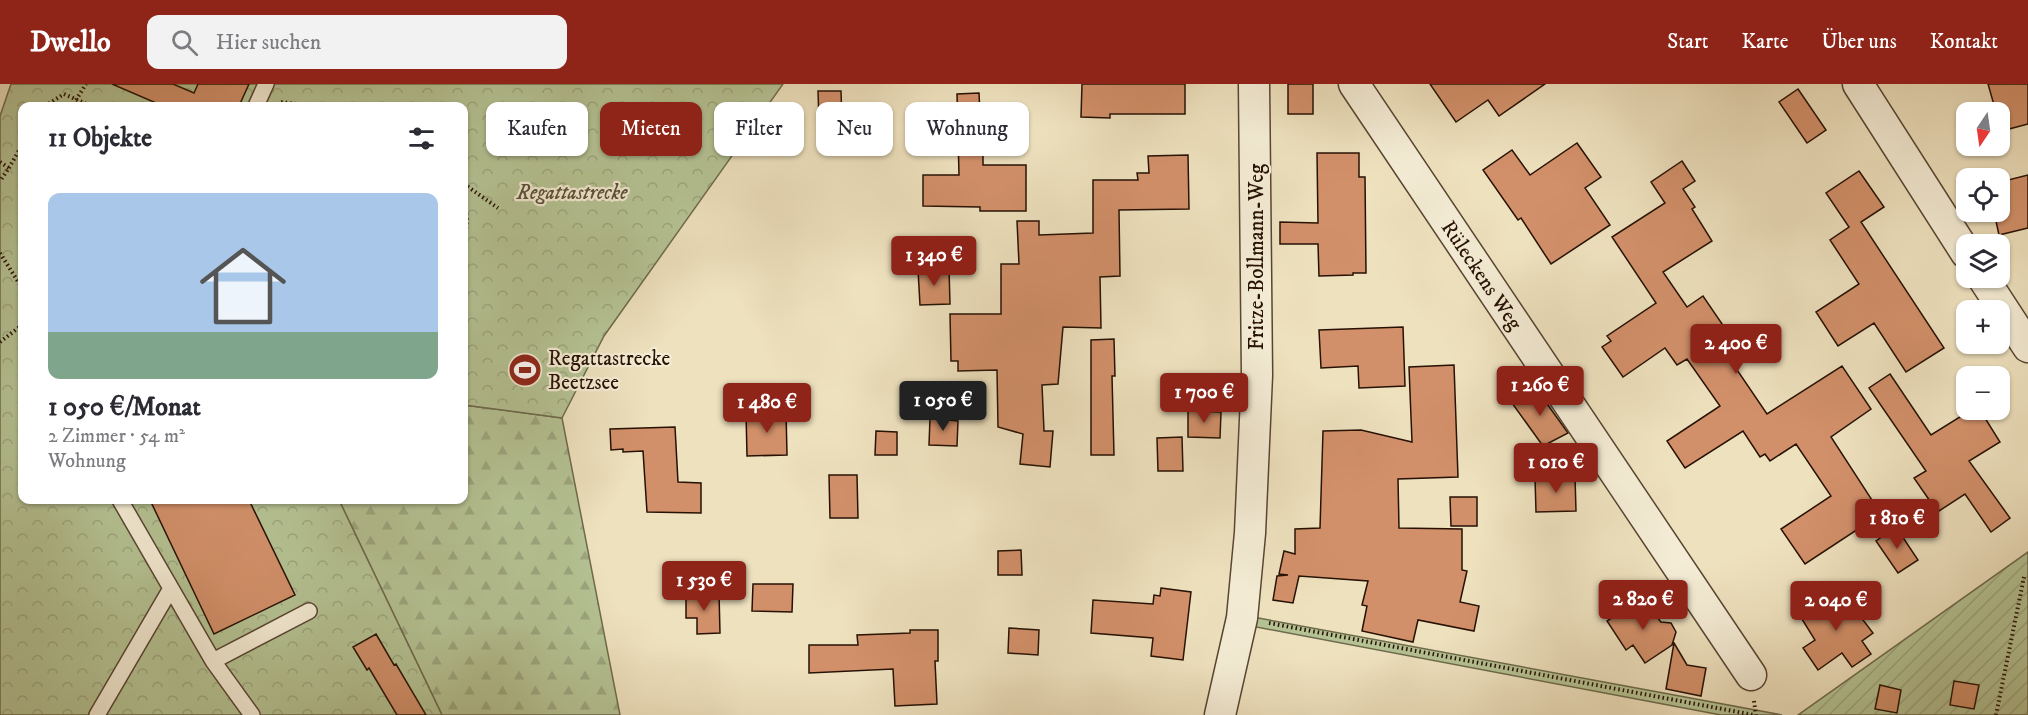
<!DOCTYPE html>
<html lang="de">
<head>
<meta charset="utf-8">
<style>
  :root { --surface:#fff; --page:#f2f2f3; --text:#2b2b33; --muted:#7c7c81; --line:#e1e1e2; --accent:#8f2418 }
  body { margin:0; font-family:"IM FELL DW Pica",serif; background:var(--page); color:var(--text); height:100vh; display:flex; flex-direction:column; font-size:22px; white-space:nowrap }
  * { box-sizing:border-box; margin:0 }
  p { font-size:20px; color:var(--muted) }
  .icon { flex:none; width:33px; height:33px; fill:none; stroke:currentColor; stroke-width:2; stroke-linecap:round; stroke-linejoin:round }
  .map { position:relative; flex:1; overflow:hidden }
  .sheet { position:absolute; left:18px; top:18px; width:450px; height:402px; display:flex; flex-direction:column; background:var(--surface); border-radius:12px; box-shadow:0 2px 4px #0004 }
  .sheet>* { flex:none }
  .top-card { position:absolute; left:486px; top:18px; width:570px; height:54px; display:flex; gap:12px }
  .needle { width:39px; rotate:193deg }
  .controls { position:absolute; left:1956px; top:18px; display:grid; gap:12px }
  .controls a { display:grid; place-items:center; width:54px; height:54px; border-radius:12px; background:var(--surface); box-shadow:0 2px 4px #0004; font-size:30px }
  .price { position:absolute; translate:-50% -51px; padding:0 14px; border-radius:6px; background:var(--accent); color:#fff; font-size:20px; line-height:39px; filter:drop-shadow(0 2px 3px #0008) }
  .price::after { content:''; position:absolute; left:50%; top:36px; width:18px; height:14px; margin-left:-9px; background:inherit; clip-path:polygon(0 0,100% 0,50% 100%) }
  .price.current { background:#222; color:#fff }
  ul { padding:0; list-style:none }
  li { display:grid; align-content:center; gap:12px; height:318px; padding:0 30px }
  li+li { border-top:2px solid var(--line) }
  li span { display:grid; place-items:center; height:186px; border-radius:12px; color:#555 }
  li>.icon { margin-inline-start:auto }
  span .icon { width:108px; height:108px; fill:#fffc; stroke-width:1 }
  li b { font-size:26px }
  h2 { display:flex; justify-content:space-between; align-items:center; height:72px; padding:0 30px; font-size:26px }
  .chip { padding:0 21px; border-radius:12px; background:var(--surface); box-shadow:0 2px 4px #0004; font-size:21px; line-height:54px }
  .chip.current { background:var(--accent); color:#fff }
  header { display:flex; align-items:center; gap:36px; box-sizing:border-box; height:84px; padding:0 30px; background:var(--accent); color:#fff }
  header strong { font-size:28px }
  nav { display:flex; gap:33px; margin-inline-start:auto; font-size:21px }
  .search { width:420px; height:54px; background:var(--page); display:flex; align-items:center; gap:15px; box-sizing:border-box; padding:0 21px; border-radius:12px; color:var(--muted); font-size:22px }
  .map>svg:first-child { display:block }
  .grass { fill:#b5c394; stroke:#6e6a4c; stroke-width:1.5 }
  .forest { fill:url(#forest-firs); stroke:#6e6a4c; stroke-width:1.5 }
  .park { fill:url(#park-crowns); stroke:#6e6a4c; stroke-width:1.5 }
  .garden { fill:url(#garden-furrows); stroke:#6e6a4c; stroke-width:1.5 }
  .building { fill:#d2906a; stroke:#261104; stroke-width:1.5 }
  .lines { fill:none; stroke-linecap:round; stroke-linejoin:round }
  .service-casing { stroke:#584532; stroke-width:18 }
  .minor-casing { stroke:#584532; stroke-width:33 }
  .path { stroke:#261104; stroke-width:4; stroke-dasharray:1.5 3; stroke-linecap:butt }
  .service { stroke:#f4ecd5; stroke-width:15 }
  .minor { stroke:#f4ecd5; stroke-width:30 }
  .labels { text-anchor:middle; stroke-width:4.5; stroke-linejoin:round; paint-order:stroke }
  .park-label { font-size:21px; font-style:italic; fill:#584f36; stroke:#f4ecd5 }
  .street-label { font-size:21px; fill:#261104; stroke:#f4ecd5 }
  .poi-label { font-size:21px; fill:#261104; stroke:#f4ecd5; text-anchor:start }
</style>
</head>
<body>
<header>
<strong>Dwello</strong>
<div class="search"><svg class="icon" aria-label="search" viewBox="0 0 24 24"><circle cx="10" cy="10" r="6"/><path d="M15 15l6 6"/></svg>Hier suchen</div>
<nav><a>Start</a><a>Karte</a><a>Über uns</a><a>Kontakt</a></nav>
</header>
<div class="map">
<svg width="2028" height="631" viewBox="0 0 2028 631">
  <defs>
    <pattern id="forest-firs" width="22" height="20" patternUnits="userSpaceOnUse" patternTransform="scale(1.5)"><rect width="22" height="20" fill="#b5c394"/><path d="M5 1l3.5 6h-7zM16 11l3.5 6h-7z" fill="#9ca67e"/></pattern>
    <pattern id="park-crowns" width="20" height="18" patternUnits="userSpaceOnUse" patternTransform="scale(1.5)"><rect width="20" height="18" fill="#b5c394"/><path d="M2 6a3 3 0 1 1 6 0M12 15a3 3 0 1 1 6 0" fill="none" stroke="#9ca67e"/></pattern>
    <pattern id="garden-furrows" width="10" height="10" patternUnits="userSpaceOnUse" patternTransform="scale(1.5)"><rect width="10" height="10" fill="#b5c394"/><path d="M-1 1l2-2M0 10L10 0M9 11l2-2" fill="none" stroke="#9ca67e"/></pattern>
  </defs>
  <rect width="100%" height="100%" fill="#eee1be"/>
  <filter id="stains"><feTurbulence type="fractalNoise" baseFrequency=".00333" numOctaves="4"/><feColorMatrix values="0 0 0 0 .2 0 0 0 0 .09 0 0 0 0 .02 0 0 0 .5 -.17"/></filter>
  <radialGradient id="worn" r=".72"><stop offset=".6" stop-color="#630" stop-opacity="0"/><stop offset="1" stop-color="#630" stop-opacity=".3"/></radialGradient>
  <path class="grass" d="M1253 533 1782 631H1721L1251 542Z"/>
  <path class="forest" d="M464 321 562 334 620 631H442L339 416H464Z"/>
  <path class="park" d="M11 0H783L604 252 562 334 464 321V22H22V416H339L442 631H0V32Z"/>
  <path class="garden" d="M2028 468V631H1798Z"/>
  <path class="building" d="M112 0H173L194 9 198 0H249L239 22H163Z
    M1082 0H1185V30H1110V34L1081 33Z
    M1288 0H1313V30H1288Z
    M1430 0H1545L1499 32 1488 16 1456 38Z
    M1988 0H2028V40L2009 45 2006 34 2000 36V28H1996Z
    M1798 5 1826 46 1807 59 1779 18Z
    M818 7H841L842 38H819Z
    M979 9 981 50H983V81H1026V127H980V123L923 122V91H959L957 10Z
    M1577 59 1601 93 1585 104 1610 141 1551 180 1521 134 1518 136 1483 86 1512 66 1530 91Z
    M1317 69H1359V93H1365L1366 189H1353V191L1319 192 1318 160H1280V138L1318 139Z
    M1188 71 1189 125 1119 126 1120 192 1100 193 1101 244 1063 243 1058 300 1042 301 1044 347H1053L1050 383 1020 380 1023 350 998 343 997 286 958 287V277H951L950 230H1001V180H1019L1017 137H1039V151L1093 149V96H1138L1137 89H1149L1148 72Z
    M1682 77 1695 97 1683 105 1695 123 1692 125 1712 157 1663 188 1687 223 1703 212 1744 272 1733 280 1767 330 1842 282 1871 325 1831 353 1881 430 1805 480 1781 445 1831 412 1796 360 1770 377 1765 370 1760 373 1743 347 1685 384 1667 357 1720 322 1687 275 1677 281 1665 264 1623 293 1602 263 1611 257 1607 252 1656 219 1612 153 1665 119 1651 98Z
    M1859 87 1884 123 1861 138 1944 264 1906 288 1874 239 1838 262 1816 228 1859 200 1830 156 1849 143 1826 109Z
    M2028 91V144L1999 151 1994 128H2000V98Z
    M949 184 950 220 920 221 918 186Z
    M1403 243 1405 302 1359 304 1358 282 1321 284 1319 246Z
    M1114 255 1115 292H1112L1114 371H1091V256Z
    M1454 281 1458 393 1398 395 1399 444 1462 445V486L1467 487 1460 518 1479 522 1474 547 1418 536 1413 558 1362 547 1367 522 1362 521 1368 497 1299 492 1293 519 1273 516 1277 492 1288 491 1279 490 1284 467 1295 470V445L1320 444 1323 347 1361 346 1412 358 1409 283Z
    M1890 290 1931 351 1971 326H1980L2000 358 1969 377 2010 434 1991 448 1965 410 1939 427 1933 419 1932 420 1914 394 1926 387 1869 304Z
    M1535 303 1568 349 1543 362 1512 319Z
    M786 327 787 371 747 372 746 328Z
    M1188 327 1221 328 1220 354 1188 353Z
    M930 334 958 337 957 362 929 361Z
    M675 343 678 398 701 399V429L647 428 643 367 623 368V365L611 366 610 345Z
    M876 347 897 348V371H875Z
    M1182 353 1183 387H1158L1157 354Z
    M829 391H857L858 434H830Z
    M1575 392 1576 427 1536 428 1535 393Z
    M1450 413H1477V442H1451Z
    M150 416H249L295 511 214 550Z
    M1896 443 1918 476 1898 489 1876 457Z
    M1021 466 1022 491H998V467Z
    M753 500H793L792 528 752 527Z
    M1161 504 1191 508 1183 576 1151 572 1153 554 1091 549 1093 516 1153 520 1154 511 1160 512Z
    M686 509H719L720 549 697 550V534H686Z
    M1835 509 1844 511 1873 549 1862 557 1871 570 1852 583 1842 569 1818 586 1803 564 1815 556 1800 532Z
    M1642 514 1661 538 1671 539 1676 548 1672 561 1645 579 1633 561 1626 566 1607 537Z
    M1009 544 1039 546 1038 571 1008 569Z
    M910 546H938V577H935L937 620 895 622 893 585 809 589V561H858L857 551 910 549Z
    M376 550 394 581 396 580 426 631H397L369 584 367 586 353 563Z
    M1674 559 1687 581 1706 584 1701 612 1666 605Z
    M1954 597 1979 601 1974 625 1950 621Z
    M1880 601 1901 606 1897 629 1875 625Z"/>
  <g class="lines">
    <g class="service-casing">
      <path id="service" d="M256 22 266 0
        M120 416 213 577
        M97 631 170 506
        M252 631 213 577 309 527"/>
    </g>
    <g class="minor-casing">
      <path id="minor" d="M1354 0 1751 591
        M1858 0 1966 169
        M1983 194 2028 263
        M1220 631 1242 534 1250 449 1257 291 1254 0"/>
    </g>
    <path class="path" d="M76 16 86 0
      M281 18 310 22
      M45 22 64 10 91 22
      M0 78 9 84 0 97
      M9 84 22 61
      M464 100 498 124
      M464 121 467 133 464 179
      M0 169 22 204
      M0 258 22 241
      M1269 539 1754 631
      M1754 617 1756 631
      M1996 631 2024 493"/>
    <use href="#service" class="service"/>
    <use href="#minor" class="minor"/>
  </g>
  <defs>
    <g id="stadium-disc" transform="scale(1.725)"><circle r="9.5" fill="#8f2418" stroke="#f4ecd5"/><path d="M0-5a6.5 5 0 1 0 0 10a6.5 5 0 1 0 0-10ZM-3.5-1.8h7v3.6h-7Z" fill="#fff"/></g>
  </defs>
  <g fill-rule="evenodd">
    <use href="#stadium-disc" x="525" y="286"/>
  </g>
  <g class="labels">
    <g class="park-label">
      <text x="572" y="115">Regattastrecke</text>
    </g>
    <g class="street-label">
      <text transform="translate(1256 173) rotate(-90)" y="7">Fritze-Bollmann-Weg</text>
      <text transform="translate(1482 191) rotate(56)" y="7">Rüleckens Weg</text>
    </g>
    <g class="poi-label">
      <text x="548" y="281">Regattastrecke<tspan x="548" dy="24">Beetzsee</tspan></text>
    </g>
  </g>
  <rect width="100%" height="100%" filter="url(#stains)"/>
  <rect width="100%" height="100%" fill="url(#worn)"/>
</svg>
<div class="controls">
<a><svg class="needle" viewBox="-14 -14 28 28"><path d="M0-13l5 13h-10z" fill="#e53935"/><path d="M0 13l5-13h-10z" fill="#7c7c81"/></svg></a>
<a><svg class="icon" aria-label="locate" viewBox="0 0 24 24"><circle cx="12" cy="12" r="6"/><path d="M12 2v4M12 18v4M2 12h4M18 12h4"/></svg></a>
<a><svg class="icon" aria-label="layers" viewBox="0 0 24 24"><path d="M12 4l9 5-9 5-9-5zM3 14l9 5 9-5"/></svg></a>
<a>+</a>
<a>−</a>
</div>
<b class="price" style="left:934px;top:203px">1 340 €</b>
<b class="price" style="left:1736px;top:291px">2 400 €</b>
<b class="price" style="left:1540px;top:333px">1 260 €</b>
<b class="price" style="left:1204px;top:340px">1 700 €</b>
<b class="price current" style="left:943px;top:348px">1 050 €</b>
<b class="price" style="left:767px;top:350px">1 480 €</b>
<b class="price" style="left:1556px;top:410px">1 010 €</b>
<b class="price" style="left:1897px;top:466px">1 810 €</b>
<b class="price" style="left:704px;top:528px">1 530 €</b>
<b class="price" style="left:1643px;top:547px">2 820 €</b>
<b class="price" style="left:1836px;top:548px">2 040 €</b>
<div class="top-card">
<a class="chip">Kaufen</a>
<a class="chip current">Mieten</a>
<a class="chip">Filter</a>
<a class="chip">Neu</a>
<a class="chip">Wohnung</a>
</div>
<section class="sheet">
<h2>11 Objekte<svg class="icon" aria-label="filters" viewBox="0 0 24 24"><path d="M4 7h16M4 17h16"/><circle cx="9" cy="7" r="2"/><circle cx="15" cy="17" r="2"/></svg></h2>
<ul>
<li><span style="background:linear-gradient(#a9c7e8 75%,#7fa58c 0)"><svg class="icon" aria-label="home" viewBox="0 0 24 24"><path d="M3 11l9-7 9 7M6 9v11h12V9"/></svg></span><div><b>1 050 €/Monat</b><p>2 Zimmer · 54 m²</p><p>Wohnung</p></div></li>
</ul>
</section>
</div>
</body>
</html>
